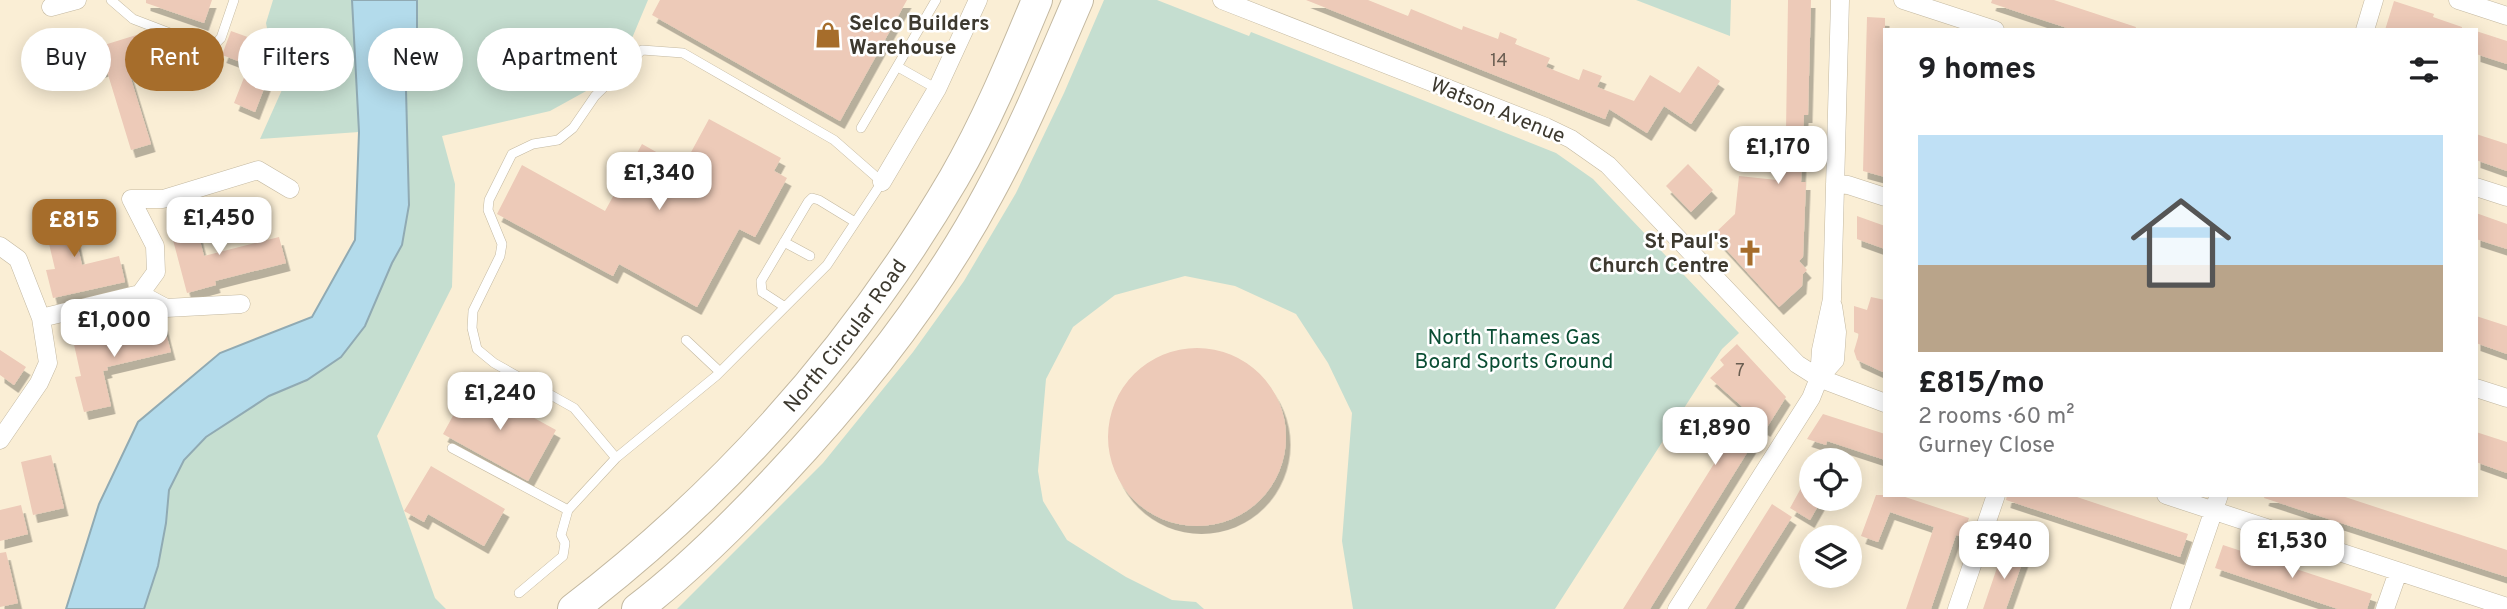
<!DOCTYPE html>
<html lang="en">
<head>
<meta charset="utf-8">
<style>
  :root { --surface:#fff; --page:#f2f2f2; --text:#202124; --muted:#757577; --line:#e0e0e0; --accent:#a66d2b }
  body { margin:0; font-family:Overpass,sans-serif; background:var(--page); color:var(--text); height:100vh; display:flex; flex-direction:column; font-size:26px; white-space:nowrap }
  * { box-sizing:border-box; margin:0 }
  p { font-size:23px; color:var(--muted) }
  .icon { flex:none; width:38px; height:38px; fill:none; stroke:currentColor; stroke-width:2; stroke-linecap:round; stroke-linejoin:round }
  .map { position:relative; flex:1; overflow:hidden }
  .details { position:absolute; left:1883px; top:28px; width:595px; height:469px; display:flex; flex-direction:column; background:var(--surface); border-radius:0px; box-shadow:0 4px 18px #0003 }
  .details>* { flex:none }
  .hud { position:absolute; left:21px; top:28px; width:665px; height:63px; display:flex; gap:14px }
  .fabs { position:absolute; left:1799px; top:448px; display:grid; gap:14px }
  .fabs a { display:grid; place-items:center; width:63px; height:63px; border-radius:50%; background:var(--surface); box-shadow:0 4px 18px #0003; font-size:35px }
  .price { position:absolute; translate:-50% -60px; padding:0 16px; border-radius:14px; background:#fff; color:#222; font-size:23px; line-height:46px; filter:drop-shadow(0 2px 4px #0008) }
  .price::after { content:''; position:absolute; left:50%; top:42px; width:21px; height:16px; margin-left:-10px; background:inherit; clip-path:polygon(0 0,100% 0,50% 100%) }
  .price.on { background:var(--accent); color:#fff }
  ul { padding:0; list-style:none }
  li { display:grid; align-content:center; gap:14px; height:371px; padding:0 35px }
  li+li { border-top:2px solid var(--line) }
  li span { display:grid; place-items:center; height:217px; border-radius:0px; color:#555 }
  li>.icon { margin-inline-start:auto }
  span .icon { width:126px; height:126px; fill:#fffc; stroke-width:1 }
  li b { font-size:30px }
  h2 { display:flex; justify-content:space-between; align-items:center; height:84px; padding:0 35px; font-size:30px }
  .pill { padding:0 24px; border-radius:32px; background:var(--surface); box-shadow:0 4px 18px #0003; font-size:24px; line-height:63px }
  .pill.on { background:var(--accent); color:#fff }
  .map>svg:first-child { display:block }
  .green { fill:#c5ded0 }
  .water { fill:#b3dbeb; stroke:#90aab3; stroke-width:2 }
  .building { fill:#edcab8; filter:url(#shadow) }
  .lines { fill:none; stroke-linecap:round; stroke-linejoin:round }
  .service-casing { stroke:#c3b8a0; stroke-width:10 }
  .minor-casing { stroke:#c3b8a0; stroke-width:19 }
  .trunk-casing { stroke:#c3b8a0; stroke-width:32 }
  .service { stroke:#fff; stroke-width:9 }
  .minor { stroke:#fff; stroke-width:18 }
  .trunk { stroke:#fff; stroke-width:30 }
  .labels { text-anchor:middle; stroke-width:5; stroke-linejoin:round; paint-order:stroke }
  .number-label { font-size:18px; fill:#695d51 }
  .poi-label { font-size:21px; font-weight:bold; fill:#3d392f; stroke:#fff; text-anchor:start }
  .street-label { font-size:21px; fill:#3d392f; stroke:#fff }
  .park-label { font-size:21px; fill:#0a4d33; stroke:#fff }
</style>
</head>
<body>
<div class="map">
<svg width="2507" height="609" viewBox="0 0 2507 609">
  <defs>
    <filter id="shadow"><feDropShadow dx="4.5" dy="8" stdDeviation="0" flood-color="#0004"/></filter>
  </defs>
  <rect width="100%" height="100%" fill="#faeed5"/>
  <path class="green" d="M273 0H353L359 132 260 139 298 54 269 39 266 23Z
    M417 0H648L617 74 550 111 442 136 455 184 452 287 377 436 435 598 446 609H144L158 566 166 523 169 490 184 460 206 437 236 417 269 396 305 382 341 357 365 326 392 263 402 245 409 205 406 90 417 63Z
    M1104 0H1157L1249 36 1251 32 1556 153 1593 179 1739 333 1722 349 1555 609H1353L1342 541 1352 413 1328 363 1296 314 1235 286 1185 276 1115 295 1073 327 1046 379 1038 471 1043 501 1067 540 1126 577 1172 600 1196 602 1204 609H677L823 463 913 352 964 281 1016 193 1064 93Z
    M1636 0H1731L1730 36Z"/>
  <path class="water" d="M352 0H417V63L406 90 409 205 402 245 392 263 365 326 341 357 307 380 269 396 206 437 184 460 169 490 166 523 158 566 144 609H66L99 504 138 422 220 353 312 317 355 240 359 132Z"/>
  <path class="building" d="M146 0H212L204 23 146 3Z
    M660 0H907L840 121 652 15Z
    M1306 0H1368L1408 16 1411 9 1462 30 1463 26 1498 39 1500 32 1517 39 1515 44 1550 58 1546 67 1579 80 1583 69 1602 76 1597 87 1634 101 1650 75 1680 93 1698 66 1720 81 1691 124 1664 106 1647 133 1609 109 1605 119Z
    M1788 0H1811L1808 115H1804L1801 182H1806L1803 257 1799 261 1807 270 1803 274 1802 286 1779 307 1713 235 1735 214 1739 176 1777 180 1779 131H1786Z
    M1992 0H2054L2136 27 2135 30H2073L1991 3Z
    M2394 1 2434 14 2433 17 2462 27V30H2385Z
    M1867 17 1885 18V177L1863 171Z
    M231 31 297 55 288 80 270 73 255 112 234 103 249 65 222 55Z
    M2476 31 2507 41V64L2476 54Z
    M146 32 154 58 127 66 151 144 131 150 106 68 79 77 72 55Z
    M709 119 781 158 774 171 787 178 755 237 739 229 697 307 619 264 613 276 497 214 522 165 605 211 642 144 683 167Z
    M2476 134 2507 144V171L2476 160Z
    M1688 164 1713 190 1691 212 1666 186Z
    M68 204 82 265 119 256 125 282 53 298 46 270 55 269 41 210Z
    M2476 213 2507 224V249L2476 239Z
    M193 214 204 256 279 237 286 263 215 281 216 285 187 293 168 221Z
    M1857 216 1885 226V249L1857 239Z
    M1871 297 1885 300V373L1857 360 1854 351 1859 334 1854 332V306L1867 310Z
    M2476 316 2507 326V354L2476 343Z
    M163 322 171 352 107 367 108 370 103 371 111 406 84 412 75 377 81 376 73 340 99 334 100 337Z
    M1737 344 1786 397 1766 429 1763 427 1650 609H1623L1747 411 1710 378 1724 365 1720 360Z
    M1108 437a89 89 0 1 1 178 0a89 89 0 1 1-178 0Z
    M0 350 26 367 14 385 0 375Z
    M471 383 556 430 528 481 443 434Z
    M1823 414 1885 434V460L1827 441 1826 445 1807 439Z
    M2476 432 2507 442V473L2476 462Z
    M51 455 64 508 33 515 21 462Z
    M431 466 505 509 484 546 428 514 424 522 404 511Z
    M1811 470V499H1822L1810 520 1790 508Z
    M1876 495H1899L1969 518 1962 537 1956 535 1931 609H1906L1934 527 1890 512 1878 542 1861 536Z
    M2007 495H2071L2188 534 2180 557 2006 500Z
    M2265 495H2339L2507 550V577L2264 498Z
    M1772 504 1792 517 1734 609H1706Z
    M21 505 28 534 0 541V510Z
    M2223 545 2372 594 2367 609H2338L2215 568Z
    M2003 550 2024 558 2019 572 2006 609H1983Z
    M6 552 18 603 0 607V553Z"/>
  <g class="lines">
    <g class="service-casing">
      <path id="service" d="M111 0 133 19 201 45H214L221 38 234 0
        M642 50 683 53 834 140 882 182 827 265 716 376 616 458 574 408 494 363 477 349 472 328 473 311 500 256 502 244 488 210 489 200 512 154 533 144 558 140 573 128 595 96Z
        M898 67 937 89
        M861 128 936 0
        M784 242 810 256
        M785 307 762 292 761 281 808 202 812 198 819 200 855 222
        M686 340 720 372
        M452 448 568 510
        M519 593 563 556 565 543 561 535 568 510 616 458"/>
    </g>
    <g class="minor-casing">
      <path id="minor" d="M1222 0 1546 127 1571 139 1608 165 1797 364 1819 378 1885 403
        M1903 0 1995 30
        M2458 0 2507 16
        M51 7 77 0
        M2365 30 2374 0
        M882 182 937 89 978 0
        M1835 184 1848 185 1885 197
        M2476 187 2507 197
        M0 246 18 259 41 318 48 363 39 383 0 440
        M140 294 166 308 241 304
        M41 318 140 294 156 272 155 246 131 199H163L258 170 290 189
        M1819 378 1835 360 1837 332 1833 306
        M2476 388 2507 398
        M2166 495 2507 607
        M1677 609 1811 398 1819 378 1821 350 1832 299 1840 0
        M1957 609 1996 495
        M2180 609 2219 495
        M2385 609 2398 572"/>
    </g>
    <g class="trunk-casing">
      <g id="trunk">
        <path id="s1" d="M573 609C728 490 855 347 954 178 987 121 1012 60 1037 0"/>
        <path d="M637 609C688 570 733 525 777 478 858 392 933 298 989 193 1023 131 1050 65 1078 0"/>
      </g>
    </g>
    <use href="#service" class="service"/>
    <use href="#minor" class="minor"/>
    <use href="#trunk" class="trunk"/>
  </g>
  <defs>
    <g id="shop-bare" transform="scale(2.1)"><path d="M-5-2.5h2.3a2.7 3.5 0 0 1 5.4 0H5L5.5 6h-11ZM-1.5-2.5h3a1.5 2.3 0 0 0-3 0Z" fill="#a66d2b" stroke="#fff" stroke-width="2.5" paint-order="stroke"/></g>
    <g id="church-bare" transform="scale(2.1)"><path d="M-1.2-6h2.4v3.5h3.3v2.4h-3.3V6h-2.4V-.1h-3.3v-2.4h3.3Z" fill="#a66d2b" stroke="#fff" stroke-width="2.5" paint-order="stroke"/></g>
  </defs>
  <g fill-rule="evenodd">
    <use href="#shop-bare" x="828" y="35"/>
    <use href="#church-bare" x="1750" y="253"/>
  </g>
  <g class="labels">
    <g class="number-label">
      <text x="1499" y="66">14</text>
      <text x="1740" y="376">7</text>
    </g>
    <g class="poi-label">
      <text x="849" y="30">Selco Builders<tspan x="849" dy="24">Warehouse</tspan></text>
      <text x="1729" y="248" text-anchor="end">St Paul's<tspan x="1729" dy="24">Church Centre</tspan></text>
    </g>
    <g class="street-label">
      <text transform="translate(1498 110) rotate(22)" y="7">Watson Avenue</text>
      <text dy="7" stroke="none"><textPath href="#s1" startOffset="387">North Circular Road</textPath></text>
    </g>
    <g class="park-label">
      <text x="1514" y="344">North Thames Gas<tspan x="1514" dy="24">Board Sports Ground</tspan></text>
    </g>
  </g>
</svg>
<div class="fabs">
<a><svg class="icon" aria-label="locate" viewBox="0 0 24 24"><circle cx="12" cy="12" r="6"/><path d="M12 2v4M12 18v4M2 12h4M18 12h4"/></svg></a>
<a><svg class="icon" aria-label="layers" viewBox="0 0 24 24"><path d="M12 4l9 5-9 5-9-5zM3 14l9 5 9-5"/></svg></a>
</div>
<b class="price" style="left:1778px;top:186px">£1,170</b>
<b class="price" style="left:659px;top:212px">£1,340</b>
<b class="price" style="left:219px;top:257px">£1,450</b>
<b class="price on" style="left:74px;top:259px">£815</b>
<b class="price" style="left:114px;top:359px">£1,000</b>
<b class="price" style="left:500px;top:432px">£1,240</b>
<b class="price" style="left:1715px;top:467px">£1,890</b>
<b class="price" style="left:2292px;top:580px">£1,530</b>
<b class="price" style="left:2004px;top:581px">£940</b>
<div class="hud">
<a class="pill">Buy</a>
<a class="pill on">Rent</a>
<a class="pill">Filters</a>
<a class="pill">New</a>
<a class="pill">Apartment</a>
</div>
<section class="details">
<h2>9 homes<svg class="icon" aria-label="filters" viewBox="0 0 24 24"><path d="M4 7h16M4 17h16"/><circle cx="9" cy="7" r="2"/><circle cx="15" cy="17" r="2"/></svg></h2>
<ul>
<li><span style="background:linear-gradient(#bfe0f5 60%,#b9a48a 0)"><svg class="icon" aria-label="home" viewBox="0 0 24 24"><path d="M3 11l9-7 9 7M6 9v11h12V9"/></svg></span><div><b>£815/mo</b><p>2 rooms · 60 m²</p><p>Gurney Close</p></div></li>
</ul>
</section>
</div>
</body>
</html>
